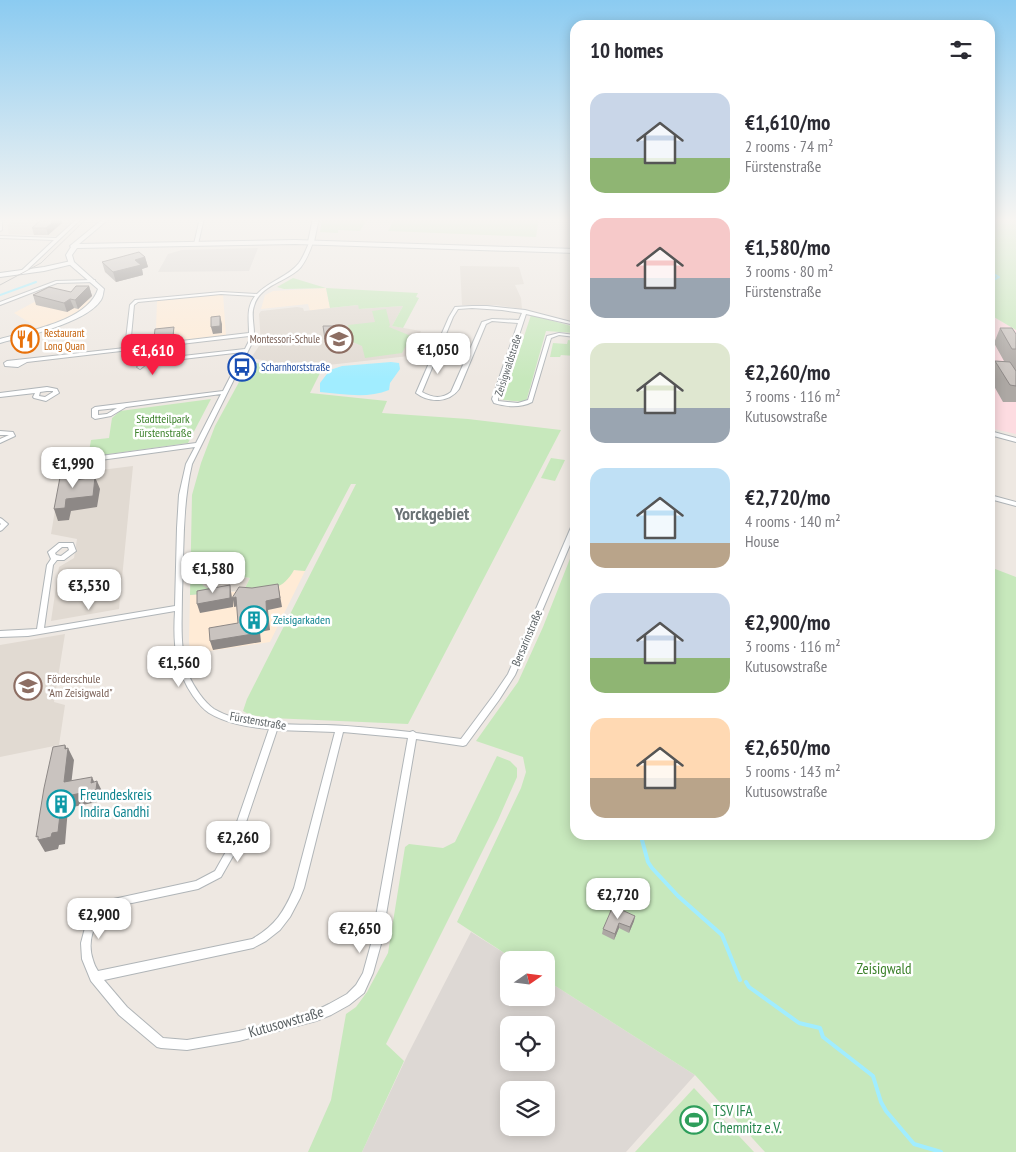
<!DOCTYPE html>
<html lang="en">
<head>
<meta charset="utf-8">
<style>
  :root { --surface:#fff; --page:#f2f2f3; --text:#2b2b33; --muted:#7c7c81; --accent:#f71f44 }
  body { margin:0; font-family:"PT Sans Narrow",sans-serif; background:var(--page); color:var(--text); height:100vh; display:flex; flex-direction:column; font-size:19px; white-space:nowrap }
  * { box-sizing:border-box; margin:0 }
  p { font-size:16px; color:var(--muted) }
  .icon { flex:none; width:28px; height:28px; fill:none; stroke:currentColor; stroke-width:2; stroke-linecap:round; stroke-linejoin:round }
  .map { position:relative; flex:1; overflow:hidden }
  .side { position:absolute; left:570px; top:20px; width:425px; height:820px; display:flex; flex-direction:column; background:var(--surface); border-radius:15px; box-shadow:0 2px 12px #0003 }
  .side>* { flex:none }
  .needle { width:32px; rotate:76deg }
  .controls { position:absolute; left:500px; top:951px; display:grid; gap:10px }
  .controls a { display:grid; place-items:center; width:55px; height:55px; border-radius:10px; background:var(--surface); box-shadow:0 2px 12px #0003; font-size:25px }
  .price { position:absolute; translate:-50% -42px; padding:0 11px; border-radius:10px; background:#fff; color:#222; font-size:16px; line-height:32px; filter:drop-shadow(0 1px 2px #0008) }
  .price::after { content:''; position:absolute; left:50%; top:30px; width:15px; height:11px; margin-left:-8px; background:inherit; clip-path:polygon(0 0,100% 0,50% 100%) }
  .price.selected { background:var(--accent); color:#fff }
  ul { padding:0; list-style:none }
  li { display:flex; align-items:center; gap:15px; height:125px; padding:0 20px }
  li span { display:grid; place-items:center; flex:none; width:140px; height:100px; border-radius:15px; color:#555 }
  li>.icon { margin-inline-start:auto }
  span .icon { width:60px; height:60px; fill:#fffc; stroke-width:1 }
  li b { font-size:21px }
  h2 { display:flex; justify-content:space-between; align-items:center; height:60px; padding:0 20px; font-size:21px }
  .map>svg:first-child { display:block }
  .commercial { fill:#ffebd6 }
  .industrial { fill:#ddd8d4; fill-rule:evenodd }
  .education { fill:#e1dad2 }
  .medical { fill:#fddce1 }
  .green { fill:#c7e8bc }
  .water { fill:#a1edff }
  .lines { fill:none; stroke-linecap:round; stroke-linejoin:round }
  .stream-far2 { stroke:#a1edff; stroke-width:2 }
  .stream-far1 { stroke:#a1edff; stroke-width:3 }
  .stream { stroke:#a1edff; stroke-width:4 }
  .minor-casing { stroke:#b0b5b8; stroke-width:2 }
  .tertiary-casing { stroke:#b0b5b8; stroke-width:2 }
  .secondary-casing { stroke:#aeb5b9; stroke-width:2 }
  .minor { fill:#fff; fill-rule:evenodd }
  .tertiary { fill:#fff; fill-rule:evenodd }
  .secondary { fill:#fff; fill-rule:evenodd }
  .tram { stroke:#b0b1b2; stroke-width:1 }
  .wall { fill:#ada8a4 }
  .shaded-wall { fill:#8d8886 }
  .building { fill:#c9c3bf; stroke:#8d8886 }
  .labels { text-anchor:middle; stroke-width:5; stroke-linejoin:round; paint-order:stroke }
  .far-food-label { font-size:11px; fill:#c56008; stroke:#fff; text-anchor:start }
  .far-education-label { font-size:11px; fill:#785e54; stroke:#fff; text-anchor:end }
  .far-street-label { font-size:11px; fill:#5a6164; stroke:#fff }
  .far-transit-label { font-size:11px; fill:#164399; stroke:#fff; text-anchor:start }
  .park-label { font-size:12px; fill:#3d822c; stroke:#fff }
  .culture-label { font-size:12px; fill:#0d838f; stroke:#fff; text-anchor:start }
  .street-label { font-size:12px; fill:#5a6164; stroke:#fff }
  .education-label { font-size:12px; fill:#785e54; stroke:#fff; text-anchor:start }
  .near-culture-label { font-size:15px; fill:#0d838f; stroke:#fff; text-anchor:start }
  .near-park-label { font-size:15px; fill:#3d822c; stroke:#fff }
  .near-street-label { font-size:15px; fill:#5a6164; stroke:#fff }
  .near-leisure-label { font-size:15px; fill:#27864d; stroke:#fff; text-anchor:start }
  .district-label { font-size:18px; font-weight:bold; fill:#6b7376; stroke:#fff }
</style>
</head>
<body>
<div class="map">
<svg width="1016" height="1152" viewBox="0 0 1016 1152">
  <rect width="100%" height="100%" fill="#eee8e2"/>
  <path class="commercial" d="M326 288 330 308 310 311 308 304 261 309 265 295 273 291Z
    M51 293 77 299 93 300 79 313 60 321 38 328 14 313Z
    M223 294 226 336 153 344 154 331 156 330 157 300Z
    M293 570 305 571 270 642 196 653 190 650 189 641 190 595 271 589Z"/>
  <path class="industrial" d="M258 248 249 271 158 272 168 254 182 250Z
    M471 932 515 960H509V998H546V980L695 1075 626 1152H362L408 1054ZM509 1025H546V1062H509ZM509 1090H546V1128H509Z"/>
  <path class="education" d="M25 218H76L58 236 9 234 7 224 25 221Z
    M460 266 519 267 524 284 515 285 521 298 522 309 496 305H462Z
    M358 305 360 309 403 306 392 326 421 331 409 356 310 367H297L251 358 261 343 259 314 261 311 297 307 303 308 304 311Z
    M133 466 119 609 51 621 59 567 74 558 77 539 51 534 61 475Z
    M199 570 250 578 244 590 190 595Z
    M65 634 54 702 65 705 59 745 0 757V645Z"/>
  <path class="medical" d="M990 317H994L1016 330V434L990 428Z"/>
  <path class="green" d="M322 218H368L360 231 338 230V233L320 232Z
    M395 218H539L536 237 388 231Z
    M990 218H1016V330L994 317H990Z
    M293 278 326 288 418 293 416 297 419 298 403 328 392 326 403 306 359 309 358 305 330 308 326 288 284 289 277 287Z
    M386 309 390 325 389 327 411 336 402 353 365 358 362 346 353 342 348 325 375 322 372 311Z
    M531 315 575 327V333L546 331 526 402 503 400Z
    M568 340 575 341V356L561 355 560 357H550L553 343 567 344Z
    M250 362 320 373 310 393 387 401 382 413 468 419 561 430 408 724 271 718 250 715 243 711 247 699 356 484H351L305 571 294 570C281 593 267 589 244 590L250 578 200 570 199 581 205 587 217 592 190 595 192 495 201 463 215 426Z
    M211 399 188 443 88 457 91 440 109 438 112 418 120 411Z
    M551 458 565 460 555 481 541 478Z
    M575 546V835H990V567L1016 577V1152H765L695 1075 546 980V960H515L457 922 521 788 526 772 523 757 476 741 518 682 543 627Z
    M497 756 510 761 517 768V777L498 820 386 1044 404 1061 362 1152H308L331 1100 346 1014 356 1007 367 992 388 953 405 847 409 844 443 848 455 842Z
    M694 1088 754 1152H635Z"/>
  <path class="water" d="M391 362 399 363 400 369 390 383 389 390C367 399 343 394 320 392V383L330 370 342 366Z"/>
  <g class="lines">
    <path class="stream-far2" d="M990 272 999 277 991 281 992 286
      M0 295 36 282"/>
    <path class="stream-far1" d="M573 683 575 685"/>
    <path class="stream" d="M642 840 648 862 652 868 678 896 722 935 740 980
      M746 982 749 987 799 1023 820 1028 823 1037 873 1076 881 1102 886 1111 914 1144 941 1152"/>
    <g class="minor-casing">
      <path id="minor" d="M78 218H82L24 273 20 272 54 240 0 238V236L56 238Z
        M200 218H204L198 244 196 245 194 244Z
        M0 220 2 221V230L0 231Z
        M310 241 313 242C310 251 307 259 301 267 288 282 260 284 254 306 251 314 254 324 254 333L255 334 254 335 253 341 192 464C182 507 184 549 182 593 182 620 179 650 189 676 194 687 204 702 214 709 245 727 292 724 326 725 354 726 382 729 410 732L413 731 416 733 461 739 493 696 508 674 572 525 575 523V533L515 675 499 700 466 745 463 746 416 739 381 944 373 973 364 993 349 1005 331 1015 316 1021 239 1041 187 1050 161 1048 157 1047 119 1015 91 981 82 959 81 943 86 924 94 910 101 904 109 900 196 881 215 871 228 848 269 729C249 727 227 724 209 713 203 709 198 703 193 696 175 670 173 643 175 611L28 636 0 637V631L37 629 47 565 51 559 48 552 59 543H73L76 551 64 560H57L53 565 44 628 175 606 177 528 179 495 186 464 195 447 86 462 83 460 86 458 196 443 221 394 126 407 111 416 95 419 92 417V409L95 407 223 391 243 352 148 363 140 369 137 367 147 360 245 349 249 341V336L27 362 18 367 5 366 4 363 7 361 125 348 130 305 135 300 221 292 257 294C269 281 288 277 299 263 304 256 306 249 310 241ZM221 294 255 296C246 308 249 319 249 333L130 347 134 305 138 302ZM117 408 107 414 98 415V410ZM62 547H68L69 550 61 556 56 555 55 553ZM277 730 335 732 294 888C284 912 275 926 252 939L98 971C96 968 94 964 93 960 86 940 95 917 113 907L198 889 221 877 237 849ZM343 732 408 738 371 944 363 973 356 985 347 994 329 1004 315 1011 239 1031 187 1040 163 1038 127 1007 104 980 253 948 266 941 280 930 290 917 300 898 304 888Z
        M93 280H95V282L57 283 0 305V302L56 281Z
        M472 306H487L525 310 575 323V325L526 314 498 399V401L518 403 528 400 547 336 559 333 575 335V337L559 335 551 338 532 402C520 408 507 407 494 403L492 399 518 323 492 321 486 324 459 389C449 403 429 403 416 393L449 317 455 307ZM472 308 502 310 522 313 519 320 492 319 482 322 451 392C442 399 432 398 422 392L453 317 458 309Z
        M47 387 57 389 59 393 46 401 34 398 33 397 35 393 0 397V393ZM47 391H53V392L45 397 39 396 40 392Z
        M0 431 13 432 15 436 0 443V439L9 435H0Z
        M990 495 1016 502V506L990 499Z
        M0 518 2 519 8 524 2 530 0 531V525L1 524 0 523Z"/>
    </g>
    <g class="tertiary-casing">
      <path id="tertiary" d="M313 218H319L314 242 311 244 308 242Z
        M71 261 74 263 73 264 44 271 0 277V273L44 267Z
        M990 431 1016 438V442L990 435Z"/>
    </g>
    <g class="secondary-casing">
      <path id="secondary" d="M104 218H110L79 244 295 240 575 249V253L295 244 77 248 72 255 74 262 104 289C103 293 103 297 101 300 86 323 26 336 0 343V339C28 331 88 321 98 289L69 264 66 255 71 247 70 246Z"/>
    </g>
    <use href="#minor" class="minor"/>
    <use href="#tertiary" class="tertiary"/>
    <use href="#secondary" class="secondary"/>
    <path class="tram" d="M0 285 41 263 87 218"/>
  </g>
  <path class="wall" d="M43 218H60L62 223 48 235H34L32 228Z
    M145 257 148 267 142 269 143 275 116 282 105 272 102 262Z
    M89 286 92 296 78 309 74 308 67 312 36 305 33 295 71 292Z
    M1000 328 1016 334V402H1003L990 379V373L995 361H1004L994 343Z
    M635 916 634 921 629 933 619 928 614 940 602 934 603 929Z"/>
  <path class="shaded-wall" d="M58 218H60L62 223 48 235 46 228Z
    M145 257 148 267 142 269 143 275 116 282 113 272 135 260Z
    M89 286 92 296 78 309 75 300Z
    M70 299 74 308 67 312 64 303Z
    M220 316 222 324V333L213 334 211 327Z
    M174 327V339L155 341 154 338Z
    M341 335 342 343 326 346 325 339Z
    M71 471 75 483 69 481Z
    M95 477 100 489 97 507 71 511 69 520 58 521 54 509Z
    M278 584 282 607 268 610 270 630 260 632 261 642 213 650 210 641 258 623 266 601Z
    M230 585 232 598 236 597 239 606 234 607 233 600V607L200 613 197 604Z
    M65 745 68 751V748L74 760 70 794 64 782Z
    M92 777 96 786 97 781 103 793 102 801 68 808 65 844 59 845 58 849 45 852 38 840 62 797 91 783Z
    M635 916 634 921 629 933 630 927Z
    M619 923V928L614 940 615 934Z"/>
  <path class="building" d="M43 218H58L46 228H32Z
    M139 252 145 257 135 260 141 265 113 272 102 262Z
    M76 286H89L75 300 70 299 64 303 33 295 49 287 71 292Z
    M220 316V326L211 327V317Z
    M323 326H339L341 335 325 339Z
    M174 327 173 336 154 338 155 329Z
    M1000 328H1012L1016 334V349H1012Z
    M995 361 1010 362 1016 371V386L1010 385Z
    M71 471 69 481 95 477 93 496 66 499 65 508 54 509 61 472Z
    M278 584 280 598 266 601 267 621 258 623 259 633 210 641 209 628 238 623 236 597 232 598 239 587 252 588Z
    M230 585V598L197 604V591Z
    M65 745V749L68 748 64 782 92 777 91 783 97 781 96 790 62 797 58 832 52 833 51 837 38 840V836L36 837 44 788 53 747Z
    M613 906 635 916 630 927 619 923 615 934 603 929Z"/>
  <linearGradient id="sky" x2="0" y2="1"><stop stop-color="#8bcbf1"/><stop offset="0.58" stop-color="#f7f5f2"/><stop offset="1" stop-color="#f7f5f2" stop-opacity="0"/></linearGradient>
  <rect width="1016" height="379" fill="url(#sky)"/>
  <defs>
    <g id="restaurant-ring" transform="scale(1.4375)"><circle r="9.5" fill="#fff" stroke="#e8710a" stroke-width="1.5"/><path d="M-5-6h1v4h1v-4h1v4h1v-4h1v5L-1.5 .5V6h-2V.5L-5-1ZM5-6V6H3V1.5H1.5Q1.5-4 5-6Z" fill="#e8710a"/></g>
    <g id="school-ring" transform="scale(1.4375)"><circle r="9.5" fill="#fff" stroke="#8d6e63" stroke-width="1.5"/><path d="M0-5L7-2L0 1L-7-2ZM-4 1L0 2.5L4 1V4Q0 6-4 4Z" fill="#8d6e63"/></g>
    <g id="bus-ring" transform="scale(1.4375)"><circle r="9.5" fill="#fff" stroke="#1a4fb4" stroke-width="1.5"/><path d="M-5-6H5V4H4V6H2V4H-2V6H-4V4H-5ZM-3.5-4V0h7V-4ZM-3.5 1.2v1.5H-2V1.2ZM2 1.2v1.5H3.5V1.2Z" fill="#1a4fb4"/></g>
    <g id="building-ring" transform="scale(1.4375)"><circle r="9.5" fill="#fff" stroke="#0f9aa8" stroke-width="1.5"/><path d="M-4-6H4V6H1V3H-1V6H-4ZM-2.5-4.3h1.7v1.8h-1.7ZM.8-4.3h1.7v1.8H.8ZM-2.5-1h1.7V.8h-1.7ZM.8-1h1.7V.8H.8Z" fill="#0f9aa8"/></g>
    <g id="stadium-ring" transform="scale(1.4375)"><circle r="9.5" fill="#fff" stroke="#2e9e5b" stroke-width="1.5"/><path d="M0-5a6.5 5 0 1 0 0 10a6.5 5 0 1 0 0-10ZM-3.5-1.8h7v3.6h-7Z" fill="#2e9e5b"/></g>
  </defs>
  <g fill-rule="evenodd">
    <use href="#restaurant-ring" x="25" y="339"/>
    <use href="#school-ring" x="339" y="339"/>
    <use href="#bus-ring" x="242" y="367"/>
    <use href="#building-ring" x="254" y="620"/>
    <use href="#school-ring" x="28" y="686"/>
    <use href="#building-ring" x="61" y="804"/>
    <use href="#stadium-ring" x="694" y="1120"/>
  </g>
  <g class="labels">
    <g class="far-food-label">
      <text x="44" y="337">Restaurant<tspan x="44" dy="13">Long Quan</tspan></text>
    </g>
    <g class="far-education-label">
      <text x="320" y="343">Montessori-Schule</text>
    </g>
    <g class="far-street-label">
      <text transform="translate(508 365) rotate(-72)" y="4">Zeisigwaldstraße</text>
    </g>
    <g class="far-transit-label">
      <text x="261" y="371">Scharnhorststraße</text>
    </g>
    <g class="park-label">
      <text x="163" y="423">Stadtteilpark<tspan x="163" dy="14">Fürstenstraße</tspan></text>
    </g>
    <g class="culture-label">
      <text x="273" y="624">Zeisigarkaden</text>
    </g>
    <g class="street-label">
      <text transform="translate(527 638) rotate(-67)" y="4">Bersarinstraße</text>
      <text transform="translate(258 721) rotate(10)" y="4">Fürstenstraße</text>
    </g>
    <g class="education-label">
      <text x="47" y="683">Förderschule<tspan x="47" dy="14">"Am Zeisigwald"</tspan></text>
    </g>
    <g class="near-culture-label">
      <text x="80" y="800">Freundeskreis<tspan x="80" dy="17">Indira Gandhi</tspan></text>
    </g>
    <g class="near-park-label">
      <text x="884" y="974">Zeisigwald</text>
    </g>
    <g class="near-street-label">
      <text transform="translate(286 1022) rotate(-16)" y="5">Kutusowstraße</text>
    </g>
    <g class="near-leisure-label">
      <text x="713" y="1116">TSV IFA<tspan x="713" dy="17">Chemnitz e.V.</tspan></text>
    </g>
    <g class="district-label">
      <text x="432" y="520">Yorckgebiet</text>
    </g>
  </g>
</svg>
<div class="controls">
<a><svg class="needle" viewBox="-14 -14 28 28"><path d="M0-13l5 13h-10z" fill="#e53935"/><path d="M0 13l5-13h-10z" fill="#7c7c81"/></svg></a>
<a><svg class="icon" aria-label="locate" viewBox="0 0 24 24"><circle cx="12" cy="12" r="6"/><path d="M12 2v4M12 18v4M2 12h4M18 12h4"/></svg></a>
<a><svg class="icon" aria-label="layers" viewBox="0 0 24 24"><path d="M12 4l9 5-9 5-9-5zM3 14l9 5 9-5"/></svg></a>
</div>
<b class="price" style="left:438px;top:375px">€1,050</b>
<b class="price selected" style="left:153px;top:376px">€1,610</b>
<b class="price" style="left:73px;top:489px">€1,990</b>
<b class="price" style="left:213px;top:594px">€1,580</b>
<b class="price" style="left:89px;top:611px">€3,530</b>
<b class="price" style="left:179px;top:688px">€1,560</b>
<b class="price" style="left:238px;top:863px">€2,260</b>
<b class="price" style="left:618px;top:920px">€2,720</b>
<b class="price" style="left:99px;top:940px">€2,900</b>
<b class="price" style="left:360px;top:954px">€2,650</b>
<section class="side">
<h2>10 homes<svg class="icon" aria-label="filters" viewBox="0 0 24 24"><path d="M4 7h16M4 17h16"/><circle cx="9" cy="7" r="2"/><circle cx="15" cy="17" r="2"/></svg></h2>
<ul>
<li><span style="background:linear-gradient(#c9d6e8 65%,#8fb573 0)"><svg class="icon" aria-label="home" viewBox="0 0 24 24"><path d="M3 11l9-7 9 7M6 9v11h12V9"/></svg></span><div><b>€1,610/mo</b><p>2 rooms · 74 m²</p><p>Fürstenstraße</p></div></li>
<li><span style="background:linear-gradient(#f6c9c9 60%,#9aa5b1 0)"><svg class="icon" aria-label="home" viewBox="0 0 24 24"><path d="M3 11l9-7 9 7M6 9v11h12V9"/></svg></span><div><b>€1,580/mo</b><p>3 rooms · 80 m²</p><p>Fürstenstraße</p></div></li>
<li><span style="background:linear-gradient(#dfe7d0 65%,#9aa5b1 0)"><svg class="icon" aria-label="home" viewBox="0 0 24 24"><path d="M3 11l9-7 9 7M6 9v11h12V9"/></svg></span><div><b>€2,260/mo</b><p>3 rooms · 116 m²</p><p>Kutusowstraße</p></div></li>
<li><span style="background:linear-gradient(#bfe0f5 75%,#b9a48a 0)"><svg class="icon" aria-label="home" viewBox="0 0 24 24"><path d="M3 11l9-7 9 7M6 9v11h12V9"/></svg></span><div><b>€2,720/mo</b><p>4 rooms · 140 m²</p><p>House</p></div></li>
<li><span style="background:linear-gradient(#c9d6e8 65%,#8fb573 0)"><svg class="icon" aria-label="home" viewBox="0 0 24 24"><path d="M3 11l9-7 9 7M6 9v11h12V9"/></svg></span><div><b>€2,900/mo</b><p>3 rooms · 116 m²</p><p>Kutusowstraße</p></div></li>
<li><span style="background:linear-gradient(#ffd9b3 60%,#b9a48a 0)"><svg class="icon" aria-label="home" viewBox="0 0 24 24"><path d="M3 11l9-7 9 7M6 9v11h12V9"/></svg></span><div><b>€2,650/mo</b><p>5 rooms · 143 m²</p><p>Kutusowstraße</p></div></li>
</ul>
</section>
</div>
</body>
</html>
